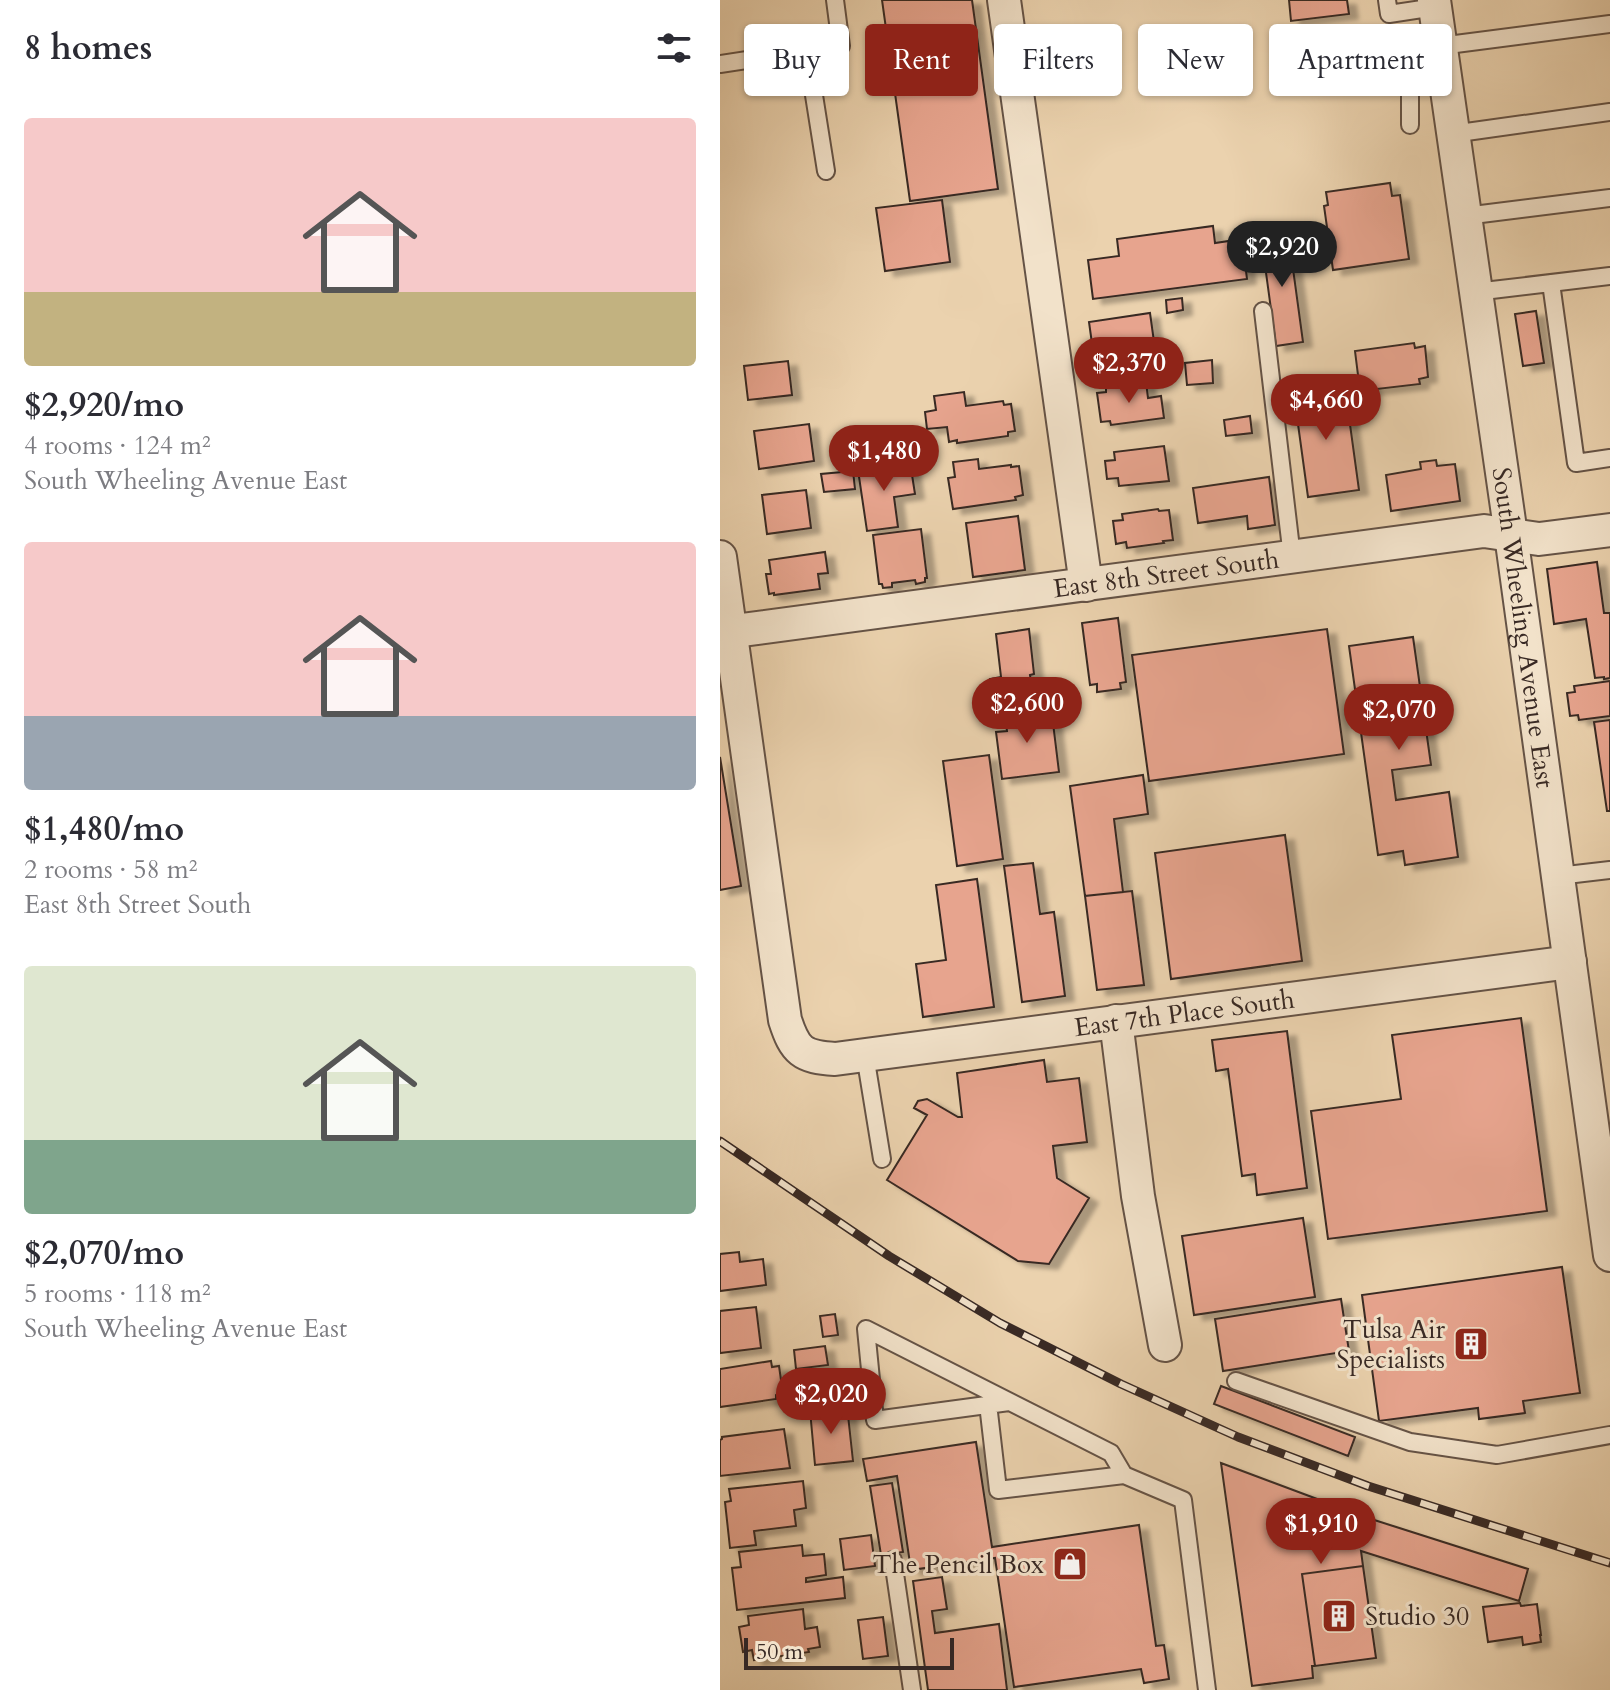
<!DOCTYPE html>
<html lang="en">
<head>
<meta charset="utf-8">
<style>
  :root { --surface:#fff; --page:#f2f2f3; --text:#2b2b33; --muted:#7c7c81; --accent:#8f2418 }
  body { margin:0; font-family:Cardo,serif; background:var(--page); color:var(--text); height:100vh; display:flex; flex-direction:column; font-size:30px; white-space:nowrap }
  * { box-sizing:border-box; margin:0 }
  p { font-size:26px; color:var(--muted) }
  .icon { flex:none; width:44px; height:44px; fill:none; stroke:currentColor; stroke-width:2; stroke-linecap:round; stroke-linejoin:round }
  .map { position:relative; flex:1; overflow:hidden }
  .side { display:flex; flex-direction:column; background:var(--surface); width:720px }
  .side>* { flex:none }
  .banner { position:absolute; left:24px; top:24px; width:746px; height:72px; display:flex; gap:16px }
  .scale { position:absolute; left:24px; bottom:20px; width:210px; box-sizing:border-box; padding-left:8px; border:4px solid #382924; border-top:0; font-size:22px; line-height:28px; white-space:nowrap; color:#382924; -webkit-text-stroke:6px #f2e2ca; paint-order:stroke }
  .price { position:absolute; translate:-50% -68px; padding:0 18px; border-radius:28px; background:var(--accent); color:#fff; font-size:26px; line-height:52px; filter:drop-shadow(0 2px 4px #0008) }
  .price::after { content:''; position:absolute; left:50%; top:48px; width:24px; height:18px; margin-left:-12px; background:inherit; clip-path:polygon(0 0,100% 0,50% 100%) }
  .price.selected { background:#222; color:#fff }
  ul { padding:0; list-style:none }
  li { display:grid; align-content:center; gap:16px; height:424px; padding:0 24px }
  li span { display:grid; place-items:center; height:248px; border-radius:8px; color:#555 }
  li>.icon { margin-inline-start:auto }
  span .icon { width:144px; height:144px; fill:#fffc; stroke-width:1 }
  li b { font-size:34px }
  h2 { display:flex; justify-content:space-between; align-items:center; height:96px; padding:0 24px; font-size:34px }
  .tag { padding:0 28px; border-radius:8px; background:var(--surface); box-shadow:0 2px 6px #0004; font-size:28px; line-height:72px }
  .tag.selected { background:var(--accent); color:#fff }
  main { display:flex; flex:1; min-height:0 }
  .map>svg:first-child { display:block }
  .building { fill:#e7a48e; stroke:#382924; stroke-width:2; filter:url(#shadow) }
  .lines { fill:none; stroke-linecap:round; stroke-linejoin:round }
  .lane-casing { stroke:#655346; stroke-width:20 }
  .street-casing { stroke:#655346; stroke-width:36 }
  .lane { stroke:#f2e2ca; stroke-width:16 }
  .street { stroke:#f2e2ca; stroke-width:32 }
  .rail-casing { stroke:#382924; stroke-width:9 }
  .rail { stroke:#f2e2ca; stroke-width:6; stroke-dasharray:18; stroke-linecap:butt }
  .labels { text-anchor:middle; stroke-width:6; stroke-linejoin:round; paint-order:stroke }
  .street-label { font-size:26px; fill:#382924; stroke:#f2e2ca }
  .poi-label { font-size:26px; fill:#382924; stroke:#f2e2ca; text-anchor:end }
</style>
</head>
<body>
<main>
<section class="side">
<h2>8 homes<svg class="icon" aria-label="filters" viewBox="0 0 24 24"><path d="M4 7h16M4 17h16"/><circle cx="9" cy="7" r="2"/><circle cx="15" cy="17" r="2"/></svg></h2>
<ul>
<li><span style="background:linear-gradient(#f6c9c9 70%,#c2b280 0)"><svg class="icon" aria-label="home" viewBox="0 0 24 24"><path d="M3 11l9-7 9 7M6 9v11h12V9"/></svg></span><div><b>$2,920/mo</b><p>4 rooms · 124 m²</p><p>South Wheeling Avenue East</p></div></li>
<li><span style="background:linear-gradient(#f6c9c9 70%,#9aa5b1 0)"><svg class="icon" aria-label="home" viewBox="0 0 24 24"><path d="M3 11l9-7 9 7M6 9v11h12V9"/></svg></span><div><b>$1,480/mo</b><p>2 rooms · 58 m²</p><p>East 8th Street South</p></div></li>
<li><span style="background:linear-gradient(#dfe7d0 70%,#7fa58c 0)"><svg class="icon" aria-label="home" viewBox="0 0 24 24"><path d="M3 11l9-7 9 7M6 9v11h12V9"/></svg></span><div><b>$2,070/mo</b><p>5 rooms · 118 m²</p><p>South Wheeling Avenue East</p></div></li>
</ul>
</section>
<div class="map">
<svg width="890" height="1690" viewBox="0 0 890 1690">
  <defs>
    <filter id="shadow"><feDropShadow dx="9" dy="5" stdDeviation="2" flood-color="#0004"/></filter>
  </defs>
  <rect width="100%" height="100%" fill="#ebd2ae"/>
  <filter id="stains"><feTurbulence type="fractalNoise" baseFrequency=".0025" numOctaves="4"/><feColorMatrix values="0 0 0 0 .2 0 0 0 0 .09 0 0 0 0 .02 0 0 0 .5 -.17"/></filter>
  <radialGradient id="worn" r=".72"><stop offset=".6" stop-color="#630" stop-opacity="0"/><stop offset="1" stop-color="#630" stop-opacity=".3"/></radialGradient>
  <path class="building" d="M162 0H252L278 189 190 201Z
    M569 0H627L629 14 571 21Z
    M670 183 672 196 680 195 689 259 613 270 604 206 608 205 606 192Z
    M222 200 230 262 165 271 156 208Z
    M493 226 495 243 522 239 527 279 373 299 368 260 399 256 397 239Z
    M568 232 583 342 556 346 541 236Z
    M462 298 463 310 447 313 446 300Z
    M816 311 824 363 803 366 795 314Z
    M430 313 435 349 374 358 369 322Z
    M694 343 695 348 705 346 708 377 699 379 700 384 640 391 635 351Z
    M492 360 493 383 467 385 465 363Z
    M68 361 72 395 28 400 24 366Z
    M426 382 428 398 441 396 444 418 391 425 390 421 381 422 377 393 386 392V388Z
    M625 388 639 490 588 497 574 395Z
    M244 392 246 406 283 401 284 405 291 404 295 431 288 432V436L237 443V440L229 442 227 427 207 429 205 412 216 410 214 396Z
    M530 416 532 433 506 436 504 420Z
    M89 424 94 461 39 469 34 431Z
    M166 444 168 463 139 465 138 447Z
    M444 446 449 481 399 486 398 478 387 479 385 461 395 460 394 452Z
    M258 459 259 469 291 465V467L299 466 303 495 295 497 296 500 233 509 228 478 235 477 233 462Z
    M716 460 717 466 735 464 740 501 671 511 666 475 701 469 700 462Z
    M190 462 195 494 174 497 178 527 147 531 138 470Z
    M133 471 135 489 104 492 101 474Z
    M549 477 555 525 528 529 527 516 478 523 473 488Z
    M86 490 91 528 47 534 42 495Z
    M438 509 439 511 449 510 453 540 443 541 444 543 407 548 406 542 396 544 393 521 403 520 402 514Z
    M298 516 305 570 253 577 246 523Z
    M201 529 207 578H205V582L196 584 195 580 172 583V587L163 588 162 584H159L153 535Z
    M105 552 108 573 98 574 100 589 54 595V593L49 594 46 574H51L49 560Z
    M877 562 884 613H890V678L884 679V677L875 678 866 619 834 624 827 569Z
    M398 618 406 682 400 683 401 689 377 692V684L370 685 362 623Z
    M309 629 314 674 310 675 314 702 274 708 270 679 281 677 276 634Z
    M607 629 624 754 429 781 412 655Z
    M693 637 711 765 672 770 676 800 729 792 738 857 685 865 683 851 658 855 629 646Z
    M890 681V716L859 720 858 715 850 716 847 693 855 692 854 686Z
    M320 706 322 725 333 723 339 772 282 779 276 732 287 731 284 710Z
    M890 720V811H887L874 722Z
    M269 755 283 859 237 866 223 761Z
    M0 757 21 886 0 890Z
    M423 775 428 814 394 819 403 892 365 896 350 786Z
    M565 835 582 961 451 979 435 853Z
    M313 863 320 914 334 912 345 996 302 1002 284 866Z
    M257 879 274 1007 203 1017 196 964 226 960 216 885Z
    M412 891 424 985 377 990 365 896Z
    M801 1018 827 1211 608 1239 591 1111 681 1099 672 1035Z
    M567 1031 587 1188 537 1195 535 1174 522 1176 508 1069 496 1071 492 1040Z
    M324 1060 327 1082 359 1078 367 1142 333 1146 337 1178 369 1198 329 1264 298 1261 167 1180 207 1115 194 1108 198 1101 207 1099 238 1117H242L237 1073Z
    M583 1218 595 1297 474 1315 462 1236Z
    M19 1252 20 1262 43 1259 46 1285 0 1291V1254Z
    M842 1267 860 1393 803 1401 805 1413 759 1419 758 1408 659 1421 642 1295Z
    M621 1299 629 1351 503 1371 495 1319Z
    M36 1307 41 1348 0 1353V1311Z
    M115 1314 118 1335 103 1337 100 1316Z
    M105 1346 108 1365 76 1369 74 1350Z
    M51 1361 52 1367 59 1366 63 1394 56 1395V1399L0 1407V1369Z
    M501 1386 635 1437 628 1456 494 1404Z
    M127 1406 133 1461 95 1465 90 1410Z
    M64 1429 70 1468 0 1476V1440L2 1439V1437Z
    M256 1442 272 1547 419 1525 436 1646 444 1645 449 1679 424 1683 421 1669 294 1687 275 1558 191 1570 177 1476 147 1481 143 1459Z
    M501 1463 648 1518 808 1569 799 1601 641 1551 643 1566 582 1574 595 1666H592L593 1678 532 1686Z
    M83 1481 86 1508 74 1510 76 1526 34 1531 36 1545 10 1548 5 1502 11 1501 9 1489Z
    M172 1483 183 1552 161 1555 150 1486Z
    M151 1535 155 1566 124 1570 120 1539Z
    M82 1545 83 1556 104 1554 106 1575 86 1578V1582L123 1577 125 1598 17 1610 12 1568 21 1567 19 1552Z
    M643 1566 656 1658 595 1666 582 1574Z
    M222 1577 227 1609 212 1611 215 1633 279 1624 287 1690H208L193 1581Z
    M800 1603 801 1606 817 1604 821 1635H820L821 1642 803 1645 802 1637 768 1642 763 1607Z
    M83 1609 85 1629 97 1627 100 1647 88 1649 89 1652 34 1660 32 1650 23 1652 19 1627 29 1625 28 1616Z
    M163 1617 168 1656 143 1659 138 1620Z"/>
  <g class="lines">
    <g class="lane-casing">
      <path id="lane" d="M667 0 669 14 715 7
        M720 46 890 24
        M87 51 106 171
        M0 64 121 46 115 0
        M690 125V81L725 76
        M732 134 890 112
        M745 216 890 198
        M831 283 856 463 890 458
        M755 292 890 276
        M543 311 572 557
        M838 876 890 870
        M145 1055 162 1159
        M146 1329 391 1453 404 1475 463 1500 487 1690
        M146 1329 155 1420 289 1402
        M516 1381 690 1442 777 1455 890 1435
        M268 1404 278 1490 404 1475
        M173 1560 192 1690"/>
    </g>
    <g class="street-casing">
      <g id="street">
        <path d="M284 0 366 585"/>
        <path id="s1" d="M714 0 791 535 890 1255"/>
        <path id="s2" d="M0 557 65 1020C75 1051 82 1057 115 1059L850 962"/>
        <path id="s3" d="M0 633 764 531 819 539 890 530"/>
        <path d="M396 1021 418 1196 445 1345"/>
      </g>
    </g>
    <use href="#lane" class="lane"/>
    <use href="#street" class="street"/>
    <g class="rail-casing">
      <path id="rail" d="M0 1141 169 1256 280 1323 401 1384 518 1437 648 1486 890 1563"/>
    </g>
    <use href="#rail" class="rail"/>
  </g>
  <defs>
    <g id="building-square" transform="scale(1.8)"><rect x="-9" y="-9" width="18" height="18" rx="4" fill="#8f2418" stroke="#f2e2ca"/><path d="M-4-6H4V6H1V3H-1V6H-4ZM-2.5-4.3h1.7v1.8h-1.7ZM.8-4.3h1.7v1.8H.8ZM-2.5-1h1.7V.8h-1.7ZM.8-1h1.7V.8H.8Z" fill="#fff"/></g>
    <g id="shop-square" transform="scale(1.8)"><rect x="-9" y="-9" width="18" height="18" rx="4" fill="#8f2418" stroke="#f2e2ca"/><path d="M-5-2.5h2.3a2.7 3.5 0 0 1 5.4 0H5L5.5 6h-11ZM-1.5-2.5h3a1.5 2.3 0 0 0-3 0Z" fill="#fff"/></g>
  </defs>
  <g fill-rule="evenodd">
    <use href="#building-square" x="751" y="1344"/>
    <use href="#shop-square" x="350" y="1564"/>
    <use href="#building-square" x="619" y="1616"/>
  </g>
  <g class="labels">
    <g class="street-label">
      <text dy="9" stroke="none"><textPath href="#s3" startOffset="450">East 8th Street South</textPath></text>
      <text dy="9" stroke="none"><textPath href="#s1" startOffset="634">South Wheeling Avenue East</textPath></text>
      <text dy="9" stroke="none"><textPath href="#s2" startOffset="890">East 7th Place South</textPath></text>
    </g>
    <g class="poi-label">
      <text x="725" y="1338">Tulsa Air<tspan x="725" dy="30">Specialists</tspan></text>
      <text x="324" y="1573">The Pencil Box</text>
      <text x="645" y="1625" text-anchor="start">Studio 30</text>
    </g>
  </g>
  <rect width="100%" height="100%" filter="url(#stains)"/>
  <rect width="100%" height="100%" fill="url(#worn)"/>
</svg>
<div class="scale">50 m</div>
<b class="price selected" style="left:562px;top:289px">$2,920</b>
<b class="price" style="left:409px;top:405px">$2,370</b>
<b class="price" style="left:606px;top:442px">$4,660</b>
<b class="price" style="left:164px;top:493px">$1,480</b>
<b class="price" style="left:307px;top:745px">$2,600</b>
<b class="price" style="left:679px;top:752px">$2,070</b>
<b class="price" style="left:111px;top:1436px">$2,020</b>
<b class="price" style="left:601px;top:1566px">$1,910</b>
<div class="banner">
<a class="tag">Buy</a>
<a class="tag selected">Rent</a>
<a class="tag">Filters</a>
<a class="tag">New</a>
<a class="tag">Apartment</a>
</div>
</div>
</main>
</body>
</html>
